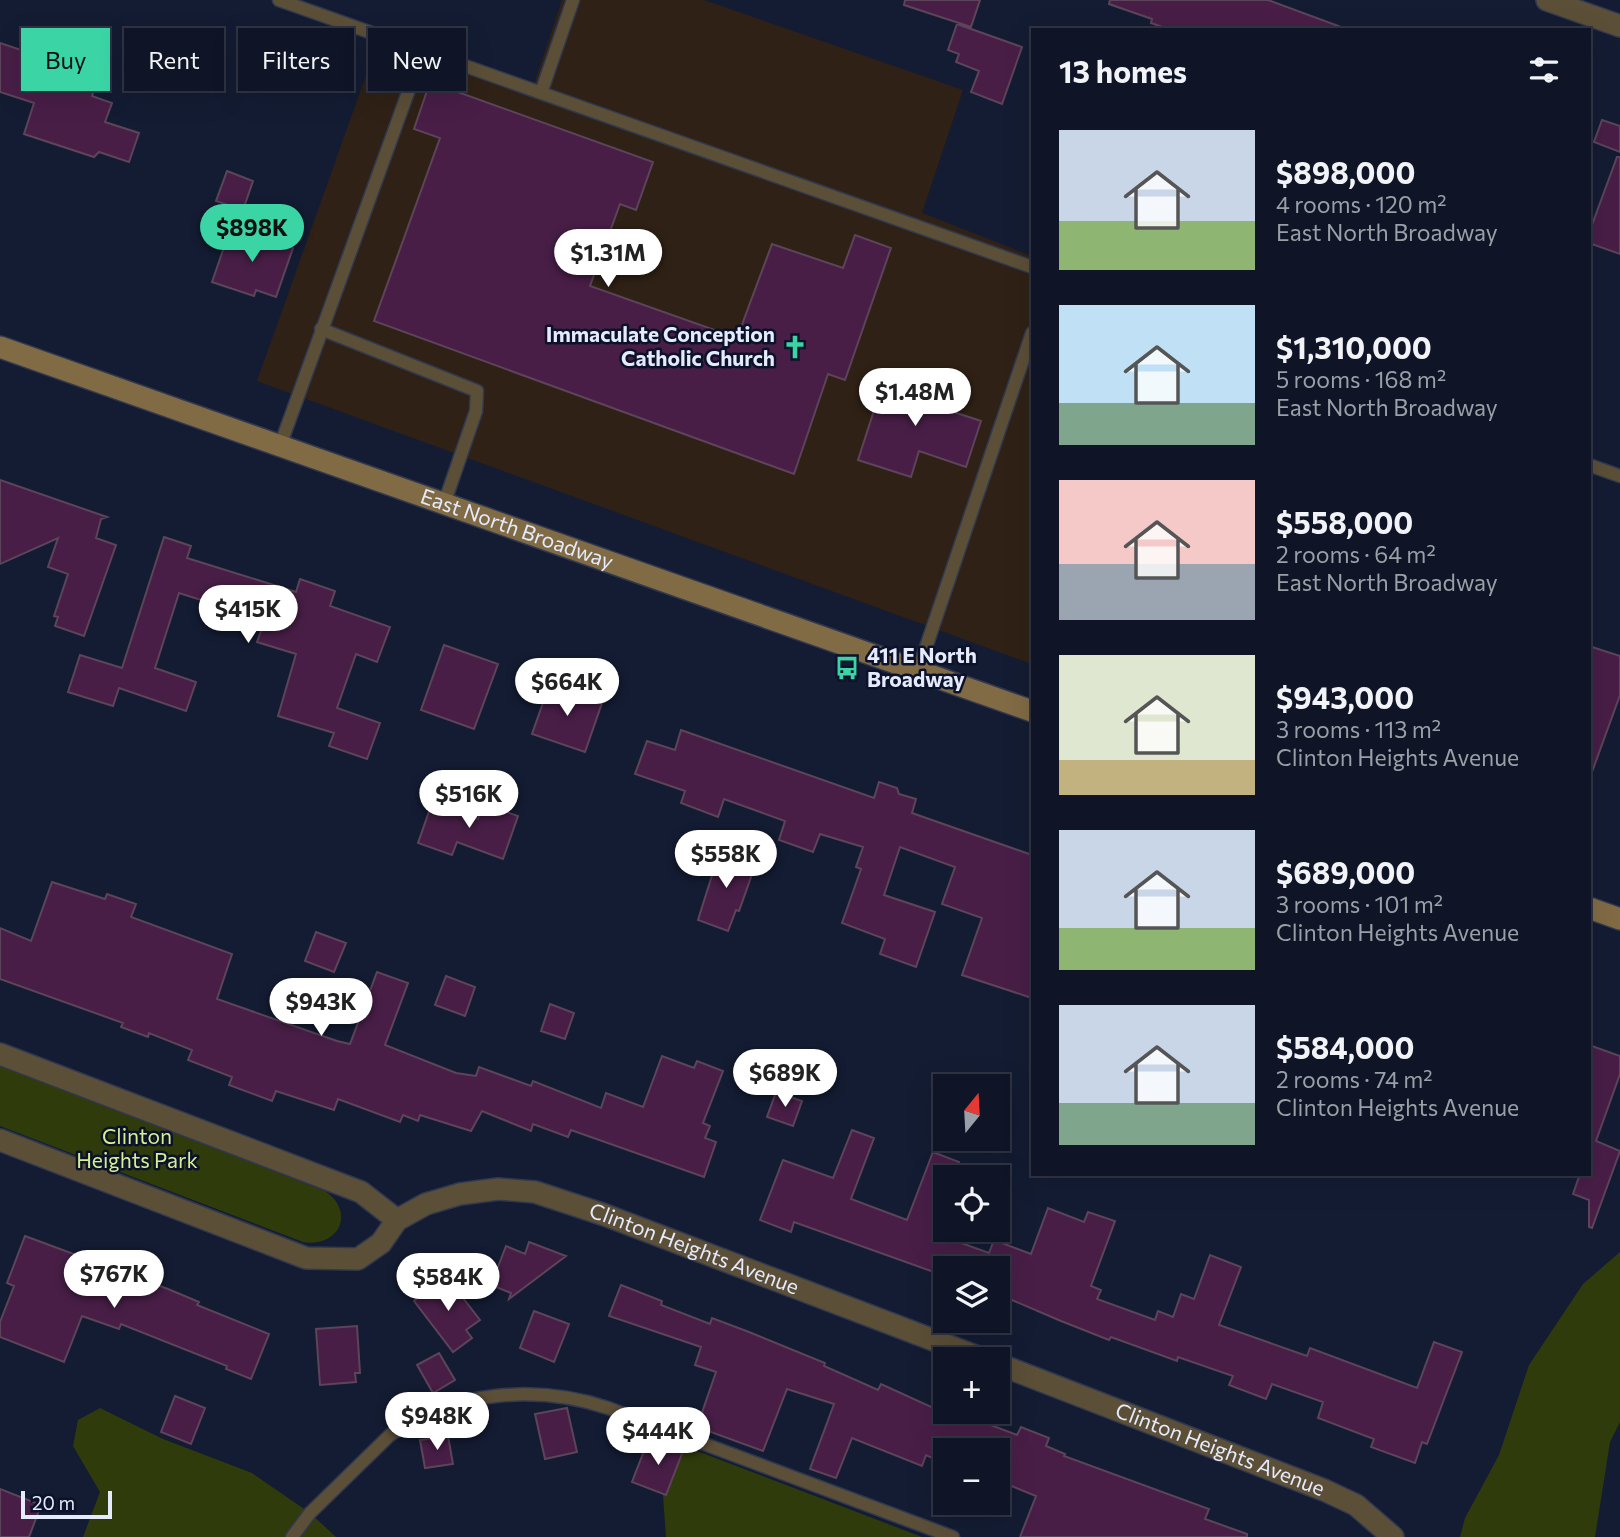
<!DOCTYPE html>
<html lang="en">
<head>
<meta charset="utf-8">
<style>
  :root { --surface:#0f1526; --page:#181e2e; --text:#f1f3f6; --muted:#9b9fa7; --line:#2f3443; --accent:#3ad4a5 }
  body { margin:0; font-family:Commissioner,sans-serif; background:var(--page); color:var(--text); height:100vh; display:flex; flex-direction:column; font-size:26px; white-space:nowrap }
  * { box-sizing:border-box; margin:0 }
  p { font-size:23px; color:var(--muted) }
  .icon { flex:none; width:38px; height:38px; fill:none; stroke:currentColor; stroke-width:2; stroke-linecap:round; stroke-linejoin:round }
  .map { position:relative; flex:1; overflow:hidden }
  .side { position:absolute; left:1031px; top:28px; width:560px; height:1148px; display:flex; flex-direction:column; background:var(--surface); border-radius:0px; box-shadow:0 7px 28px #0002,0 0 0 2px var(--line) }
  .side>* { flex:none }
  .banner { position:absolute; left:21px; top:28px; width:665px; height:63px; display:flex; gap:14px }
  .needle { width:46px; rotate:18deg }
  .controls { position:absolute; left:933px; top:1074px; display:grid; gap:14px }
  .controls a { display:grid; place-items:center; width:77px; height:77px; border-radius:0px; background:var(--surface); box-shadow:0 7px 28px #0002,0 0 0 2px var(--line); font-size:35px }
  .scale { position:absolute; left:21px; bottom:18px; width:91px; box-sizing:border-box; padding-left:7px; border:4px solid #e5ebfc; border-top:0; font-size:19px; line-height:24px; white-space:nowrap; color:#e5ebfc; -webkit-text-stroke:5px #0b1229; paint-order:stroke }
  .price { position:absolute; translate:-50% -60px; padding:0 16px; border-radius:24px; background:#fff; color:#222; font-size:23px; line-height:46px; filter:drop-shadow(0 2px 4px #0008) }
  .price::after { content:''; position:absolute; left:50%; top:42px; width:21px; height:16px; margin-left:-10px; background:inherit; clip-path:polygon(0 0,100% 0,50% 100%) }
  .price.current { background:var(--accent); color:#111 }
  ul { padding:0; list-style:none }
  li { display:flex; align-items:center; gap:21px; height:175px; padding:0 28px }
  li span { display:grid; place-items:center; flex:none; width:196px; height:140px; border-radius:0px; color:#555 }
  li>.icon { margin-inline-start:auto }
  span .icon { width:84px; height:84px; fill:#fffc; stroke-width:1 }
  li b { font-size:30px }
  h2 { display:flex; justify-content:space-between; align-items:center; height:84px; padding:0 28px; font-size:30px }
  .pill { padding:0 24px; border-radius:0px; background:var(--surface); box-shadow:0 7px 28px #0002,0 0 0 2px var(--line); font-size:24px; line-height:63px }
  .pill.current { background:var(--accent); color:#111 }
  .map>svg:first-child { display:block }
  .education { fill:#2f2115 }
  .green { fill:#303b0b }
  .building { fill:#481e47; stroke:#5c445a; stroke-width:2 }
  .lines { fill:none; stroke-linecap:round; stroke-linejoin:round }
  .service-casing { stroke:#31394f; stroke-width:15 }
  .minor-casing { stroke:#31394f; stroke-width:24 }
  .secondary-casing { stroke:#31394f; stroke-width:24 }
  .service { stroke:#5c4f38; stroke-width:12 }
  .minor { stroke:#5c4f38; stroke-width:21 }
  .secondary { stroke:#806b45; stroke-width:21 }
  .labels { text-anchor:middle; stroke-width:5; stroke-linejoin:round; paint-order:stroke }
  .poi-label { font-size:21px; font-weight:bold; fill:#e5ebfc; stroke:#0b1229; text-anchor:end }
  .street-label { font-size:21px; fill:#e5ebfc; stroke:#0b1229 }
  .park-label { font-size:21px; fill:#d6ef94; stroke:#0b1229 }
</style>
</head>
<body>
<div class="map">
<svg width="1620" height="1537" viewBox="0 0 1620 1537">
  <rect width="100%" height="100%" fill="#141c33"/>
  <path class="education" d="M562 0H704L963 90 922 213 1032 256V664L257 381 380 36 532 90Z"/>
  <path class="green" d="M0 1066 325 1191C356 1212 339 1248 303 1242L0 1126Z
    M1620 1252V1422L1610 1442 1595 1537H1460L1465 1518 1499 1455 1529 1365 1583 1284Z
    M100 1408 163 1439 252 1473 310 1513 336 1537H83L100 1492 73 1446 78 1420Z
    M697 1451 922 1537H666L661 1468 672 1453Z"/>
  <path class="building" d="M905 0H980L971 27 904 5Z
    M1110 0H1268L1341 27V30H1171L1151 23 1152 19 1109 4Z
    M957 24 1022 47 1002 104 971 92 979 71 956 62 959 54 948 50Z
    M0 43 72 67 80 78 96 83 92 96 112 103 105 122 139 133 129 162 99 152 94 157 24 134 34 103 0 92Z
    M430 82 653 162 636 210 620 204 590 286 737 338 772 244 843 268 855 235 891 248 845 380 828 374 794 474 374 321 440 138 414 129Z
    M1602 120 1620 126V152L1594 142Z
    M1617 157H1620V254L1589 243V233Z
    M227 171 253 181 243 210 216 201Z
    M231 227 293 248 276 297 256 290 254 296 212 282Z
    M887 370 938 386 932 405 981 421 966 467 919 451 911 477 858 460Z
    M0 480 107 517 101 519 96 538 116 545 84 636 55 626 58 617 54 616 68 574 48 567 58 538 0 564Z
    M164 537 191 546 187 558 296 592 300 579 335 591 330 606 390 627 377 662 356 654 337 708 380 723 367 759 329 746 334 733 278 716 296 654 257 642 265 620 179 593 155 668 196 682 186 711 119 688 113 706 68 692 80 655 122 668Z
    M444 645 498 664 474 729 421 710Z
    M1589 646 1620 656V695L1592 772H1589Z
    M550 683 602 703 585 752 532 734Z
    M681 730 874 798 879 782 897 788 899 794 916 799 912 813 1032 855V998L962 975 982 918 942 904 955 867 900 847 884 895 935 912 916 967 880 954 885 939 842 923 861 869 856 867 863 847 820 834 813 852 779 840 785 821 724 799 718 817 681 803 685 791 635 774 647 741 675 750Z
    M432 803 478 819 484 804 518 816 503 859 457 842 452 855 418 843Z
    M720 850 756 863 739 911 736 910 728 931 698 920Z
    M52 882 105 899 107 894 136 904 131 917 232 954 217 999 337 1041 350 1044 377 972 408 983 385 1045 456 1073 476 1076 479 1067 531 1086 533 1081 601 1108 606 1093 643 1107 662 1056 694 1068 697 1061 723 1071 703 1123 710 1126 705 1138 716 1142 704 1177 571 1130 568 1137 533 1124 531 1131 482 1111 471 1131 420 1115 418 1121 403 1115 400 1122 338 1099 334 1110 276 1091 272 1101 229 1085 232 1077 188 1060 192 1050 149 1033 148 1037 121 1027 123 1023 0 979V928L31 941Z
    M316 932 346 943 334 972 305 961Z
    M446 976 475 987 465 1016 435 1005Z
    M550 1004 574 1013 565 1039 541 1031Z
    M1589 1045 1620 1056V1074L1596 1141 1620 1151 1592 1228 1589 1227V1200L1573 1194 1580 1174H1589Z
    M776 1092 802 1101 793 1126 767 1117Z
    M852 1130 874 1138 851 1199 907 1220 933 1152 959 1162 952 1178H945V1196L934 1224 941 1227 939 1235 989 1253 994 1240 1031 1254 1048 1208 1084 1222 1088 1212 1115 1221 1091 1286 1101 1290 1097 1299 1155 1320 1158 1311 1173 1317 1181 1294 1194 1299 1210 1255 1241 1267 1219 1325 1307 1356 1310 1348 1417 1388 1434 1342 1462 1352 1427 1444 1422 1442 1415 1463 1371 1447 1374 1439 1318 1418 1323 1402 1272 1384 1266 1399 1229 1385 1233 1376 1178 1357 1177 1361 1111 1337 1109 1340 1061 1321 998 1294V1269H945V1276L794 1222 791 1232 760 1220 783 1160 833 1178Z
    M25 1236 168 1289 199 1302 197 1305 269 1334 251 1379 226 1369 227 1366 121 1324 119 1329 82 1316 64 1362 0 1337V1322L14 1286 7 1283Z
    M529 1242 566 1256 509 1299 511 1293 491 1285 506 1246 525 1254Z
    M446 1276 480 1320 466 1330 472 1338 453 1352 414 1301Z
    M621 1285 662 1301 661 1305 710 1324 712 1318 749 1332 825 1363 824 1366 878 1390 881 1384 964 1422 967 1416 1017 1435 1021 1427 1049 1438 1046 1446 1065 1454 1064 1456 1209 1509 1205 1519 1247 1534V1537H1020L1036 1496 999 1481 1011 1451H945V1464L926 1455 922 1466 852 1438 836 1478 810 1469 834 1404 787 1389 763 1451 697 1427 716 1372 695 1365 701 1347 609 1316Z
    M534 1311 569 1324 554 1362 520 1348Z
    M357 1326 360 1373H355L356 1382 320 1385 316 1329Z
    M439 1353 455 1380 433 1393 417 1365Z
    M175 1396 205 1408 191 1444 161 1432Z
    M567 1408 577 1452 545 1459 535 1414Z
    M448 1436 453 1464 425 1468 420 1440Z
    M649 1438 683 1451 666 1495 632 1482Z
    M0 1489 41 1505 29 1537H0Z"/>
  <g class="lines">
    <g class="service-casing">
      <path id="service" d="M279 0 1032 267
        M541 93 573 0
        M321 329 477 391 476 411 444 504
        M280 446 423 51
        M1589 465 1620 476
        M918 671 1032 333
        M292 1537 310 1513 390 1435C453 1391 536 1384 608 1408L953 1537"/>
    </g>
    <g class="minor-casing">
      <g id="minor">
        <path d="M1547 0 1620 26"/>
        <path d="M0 1054 361 1192 397 1220"/>
        <path id="s1" d="M0 1140 306 1258 358 1259 381 1243 397 1220 426 1204 460 1194 498 1189 535 1192 605 1215 986 1360"/>
        <path id="s2" d="M998 1364 1324 1490 1356 1505 1393 1537"/>
      </g>
    </g>
    <g class="secondary-casing">
      <g id="secondary">
        <path id="s3" d="M0 347 1032 711"/>
        <path d="M1589 908 1620 919"/>
      </g>
    </g>
    <use href="#service" class="service"/>
    <use href="#minor" class="minor"/>
    <use href="#secondary" class="secondary"/>
  </g>
  <defs>
    <g id="church-bare" transform="scale(1.89)"><path d="M-1.2-6h2.4v3.5h3.3v2.4h-3.3V6h-2.4V-.1h-3.3v-2.4h3.3Z" fill="#3ad4a5" stroke="#0b1229" stroke-width="2.5" paint-order="stroke"/></g>
    <g id="bus-bare" transform="scale(1.89)"><path d="M-5-6H5V4H4V6H2V4H-2V6H-4V4H-5ZM-3.5-4V0h7V-4ZM-3.5 1.2v1.5H-2V1.2ZM2 1.2v1.5H3.5V1.2Z" fill="#3ad4a5" stroke="#0b1229" stroke-width="2.5" paint-order="stroke"/></g>
  </defs>
  <g fill-rule="evenodd">
    <use href="#church-bare" x="795" y="347"/>
    <use href="#bus-bare" x="847" y="668"/>
  </g>
  <g class="labels">
    <g class="poi-label">
      <text x="775" y="342">Immaculate Conception<tspan x="775" dy="24">Catholic Church</tspan></text>
      <text x="867" y="663" text-anchor="start">411 E North<tspan x="867" dy="24">Broadway</tspan></text>
    </g>
    <g class="street-label">
      <text dy="7" stroke="none"><textPath href="#s3" startOffset="548">East North Broadway</textPath></text>
      <text dy="7" stroke="none"><textPath href="#s1" startOffset="749">Clinton Heights Avenue</textPath></text>
      <text dy="7" stroke="none"><textPath href="#s2" startOffset="238">Clinton Heights Avenue</textPath></text>
    </g>
    <g class="park-label">
      <text x="137" y="1144">Clinton<tspan x="137" dy="24">Heights Park</tspan></text>
    </g>
  </g>
</svg>
<div class="controls">
<a><svg class="needle" viewBox="-14 -14 28 28"><path d="M0-13l5 13h-10z" fill="#e53935"/><path d="M0 13l5-13h-10z" fill="#9b9fa7"/></svg></a>
<a><svg class="icon" aria-label="locate" viewBox="0 0 24 24"><circle cx="12" cy="12" r="6"/><path d="M12 2v4M12 18v4M2 12h4M18 12h4"/></svg></a>
<a><svg class="icon" aria-label="layers" viewBox="0 0 24 24"><path d="M12 4l9 5-9 5-9-5zM3 14l9 5 9-5"/></svg></a>
<a>+</a>
<a>−</a>
</div>
<div class="scale">20 m</div>
<b class="price current" style="left:252px;top:264px">$898K</b>
<b class="price" style="left:608px;top:289px">$1.31M</b>
<b class="price" style="left:915px;top:428px">$1.48M</b>
<b class="price" style="left:248px;top:645px">$415K</b>
<b class="price" style="left:567px;top:718px">$664K</b>
<b class="price" style="left:469px;top:830px">$516K</b>
<b class="price" style="left:726px;top:890px">$558K</b>
<b class="price" style="left:321px;top:1038px">$943K</b>
<b class="price" style="left:785px;top:1109px">$689K</b>
<b class="price" style="left:114px;top:1310px">$767K</b>
<b class="price" style="left:448px;top:1313px">$584K</b>
<b class="price" style="left:437px;top:1452px">$948K</b>
<b class="price" style="left:658px;top:1467px">$444K</b>
<div class="banner">
<a class="pill current">Buy</a>
<a class="pill">Rent</a>
<a class="pill">Filters</a>
<a class="pill">New</a>
</div>
<section class="side">
<h2>13 homes<svg class="icon" aria-label="filters" viewBox="0 0 24 24"><path d="M4 7h16M4 17h16"/><circle cx="9" cy="7" r="2"/><circle cx="15" cy="17" r="2"/></svg></h2>
<ul>
<li><span style="background:linear-gradient(#c9d6e8 65%,#8fb573 0)"><svg class="icon" aria-label="home" viewBox="0 0 24 24"><path d="M3 11l9-7 9 7M6 9v11h12V9"/></svg></span><div><b>$898,000</b><p>4 rooms · 120 m²</p><p>East North Broadway</p></div></li>
<li><span style="background:linear-gradient(#bfe0f5 70%,#7fa58c 0)"><svg class="icon" aria-label="home" viewBox="0 0 24 24"><path d="M3 11l9-7 9 7M6 9v11h12V9"/></svg></span><div><b>$1,310,000</b><p>5 rooms · 168 m²</p><p>East North Broadway</p></div></li>
<li><span style="background:linear-gradient(#f6c9c9 60%,#9aa5b1 0)"><svg class="icon" aria-label="home" viewBox="0 0 24 24"><path d="M3 11l9-7 9 7M6 9v11h12V9"/></svg></span><div><b>$558,000</b><p>2 rooms · 64 m²</p><p>East North Broadway</p></div></li>
<li><span style="background:linear-gradient(#dfe7d0 75%,#c2b280 0)"><svg class="icon" aria-label="home" viewBox="0 0 24 24"><path d="M3 11l9-7 9 7M6 9v11h12V9"/></svg></span><div><b>$943,000</b><p>3 rooms · 113 m²</p><p>Clinton Heights Avenue</p></div></li>
<li><span style="background:linear-gradient(#c9d6e8 70%,#8fb573 0)"><svg class="icon" aria-label="home" viewBox="0 0 24 24"><path d="M3 11l9-7 9 7M6 9v11h12V9"/></svg></span><div><b>$689,000</b><p>3 rooms · 101 m²</p><p>Clinton Heights Avenue</p></div></li>
<li><span style="background:linear-gradient(#c9d6e8 70%,#7fa58c 0)"><svg class="icon" aria-label="home" viewBox="0 0 24 24"><path d="M3 11l9-7 9 7M6 9v11h12V9"/></svg></span><div><b>$584,000</b><p>2 rooms · 74 m²</p><p>Clinton Heights Avenue</p></div></li>
</ul>
</section>
</div>
</body>
</html>
